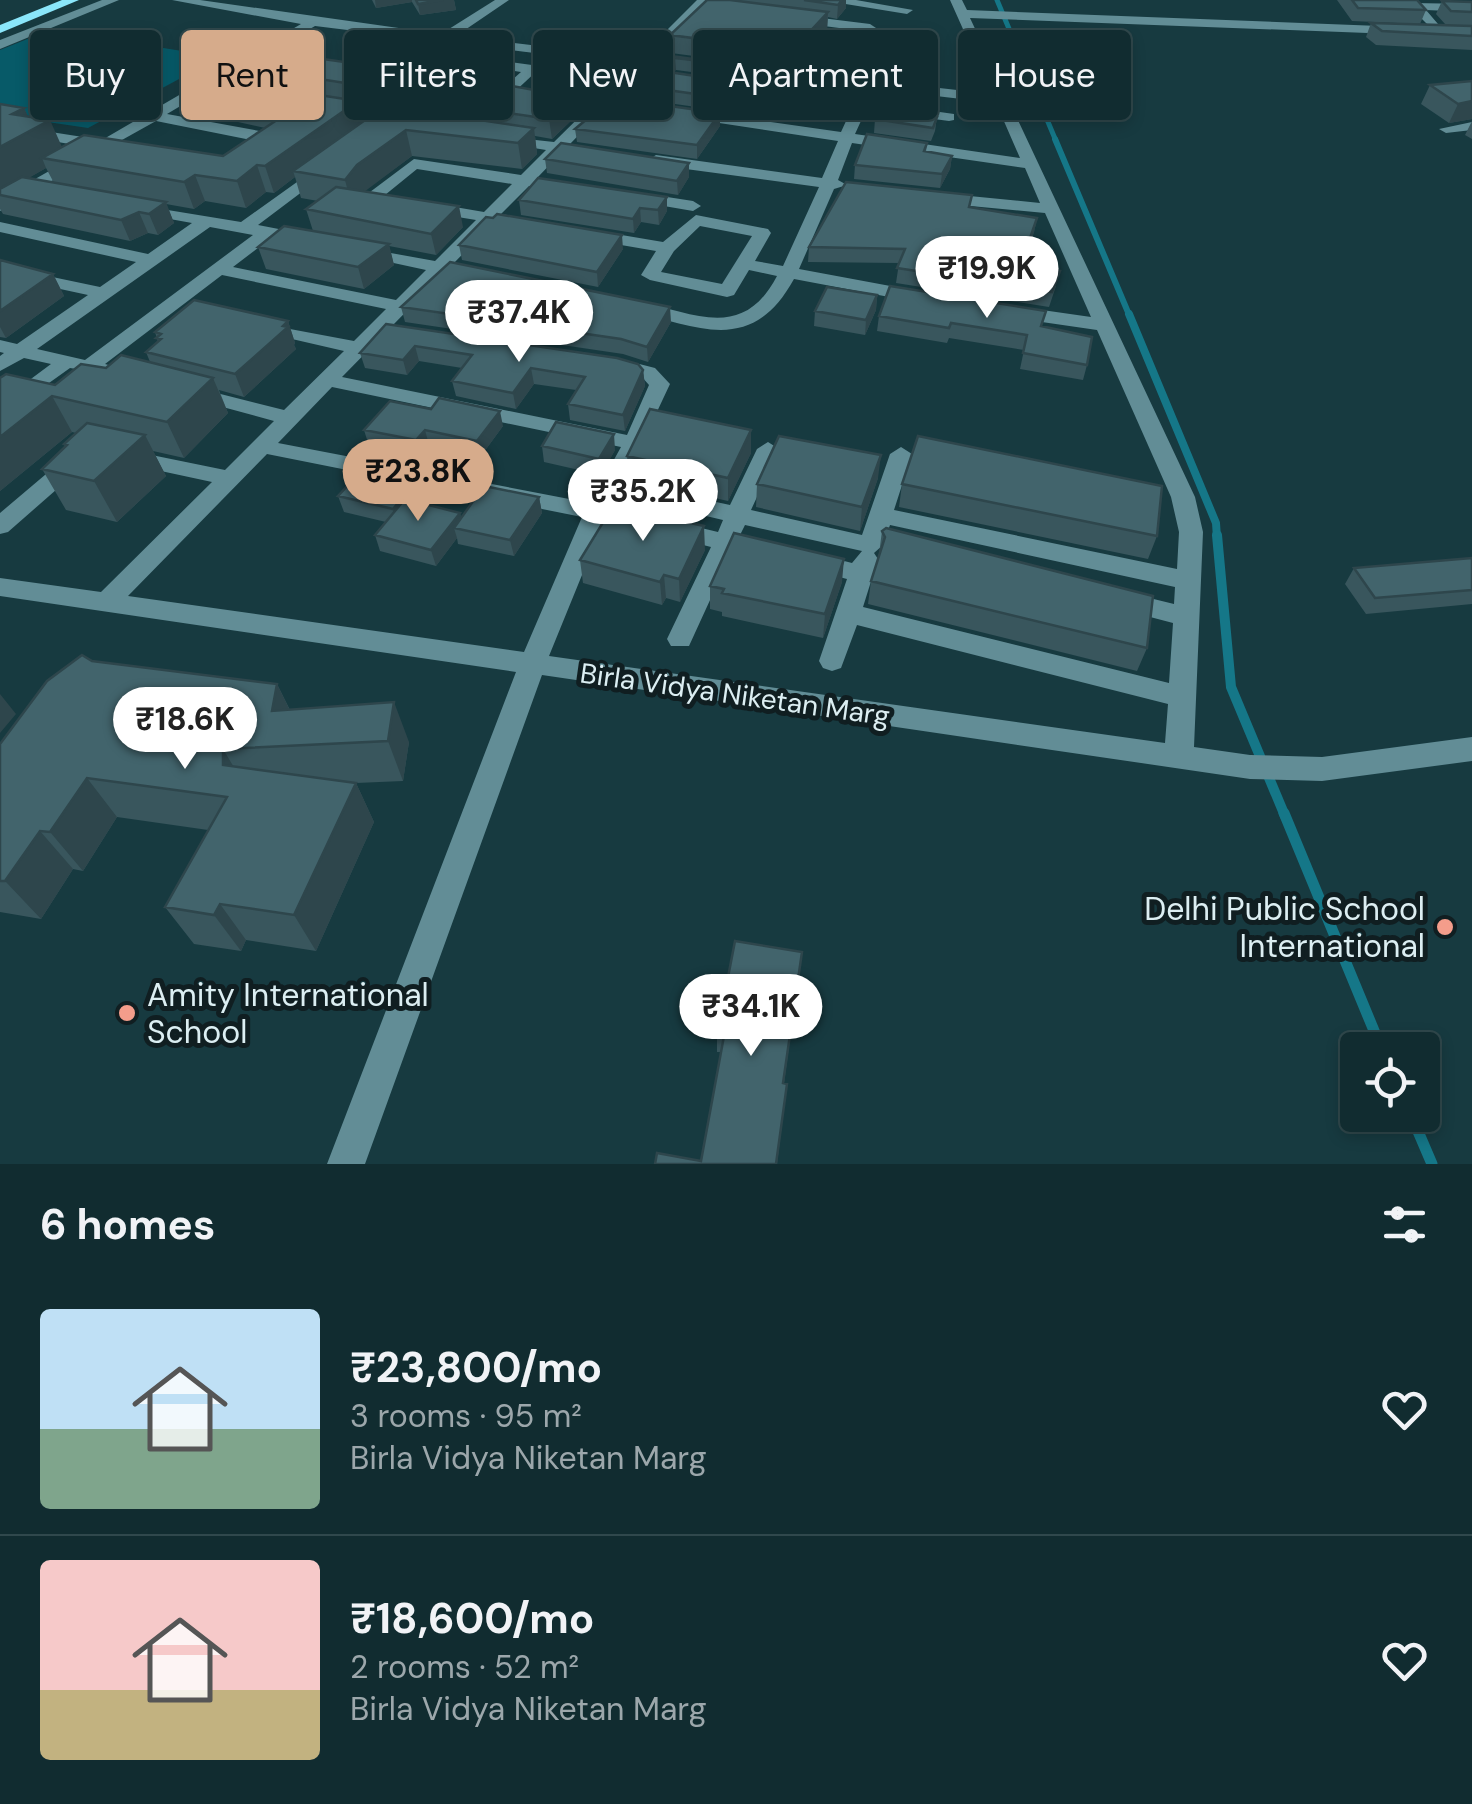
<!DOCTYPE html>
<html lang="en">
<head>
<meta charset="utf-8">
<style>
  :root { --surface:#112c30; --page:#1e383c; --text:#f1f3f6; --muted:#9ca7ab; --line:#30484c; --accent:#d6ab8b }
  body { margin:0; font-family:"DM Sans",sans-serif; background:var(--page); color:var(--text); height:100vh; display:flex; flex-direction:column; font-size:38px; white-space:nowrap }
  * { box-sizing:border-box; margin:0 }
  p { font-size:32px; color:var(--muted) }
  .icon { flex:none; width:55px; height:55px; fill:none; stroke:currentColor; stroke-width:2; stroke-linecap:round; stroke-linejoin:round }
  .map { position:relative; height:1164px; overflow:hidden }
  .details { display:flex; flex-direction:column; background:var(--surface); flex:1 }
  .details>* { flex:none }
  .guide { position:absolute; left:30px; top:30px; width:1412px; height:90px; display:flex; gap:20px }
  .buttons { position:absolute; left:1340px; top:1032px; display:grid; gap:20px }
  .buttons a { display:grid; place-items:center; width:100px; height:100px; border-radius:10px; background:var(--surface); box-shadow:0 5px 15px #0003,0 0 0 2px var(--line); font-size:50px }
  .price { position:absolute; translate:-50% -85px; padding:0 22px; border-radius:35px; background:#fff; color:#222; font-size:32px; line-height:65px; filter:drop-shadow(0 2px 5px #0008) }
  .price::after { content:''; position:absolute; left:50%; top:60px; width:30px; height:22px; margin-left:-15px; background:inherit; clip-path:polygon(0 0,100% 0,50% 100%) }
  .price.on { background:var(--accent); color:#111 }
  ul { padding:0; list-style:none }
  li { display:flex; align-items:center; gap:30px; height:250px; padding:0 40px }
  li+li { border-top:2px solid var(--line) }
  li span { display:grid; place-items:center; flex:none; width:280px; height:200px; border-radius:10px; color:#555 }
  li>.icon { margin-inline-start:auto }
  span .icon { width:120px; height:120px; fill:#fffc; stroke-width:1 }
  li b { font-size:42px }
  h2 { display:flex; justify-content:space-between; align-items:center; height:120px; padding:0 40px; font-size:42px }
  .pill { padding:0 35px; border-radius:10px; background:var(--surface); box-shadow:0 5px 15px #0003,0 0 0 2px var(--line); font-size:35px; line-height:90px }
  .pill.on { background:var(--accent); color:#111 }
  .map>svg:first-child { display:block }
  .green { fill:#075a68 }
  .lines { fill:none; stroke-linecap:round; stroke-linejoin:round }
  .stream-far4 { stroke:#157788; stroke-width:5 }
  .stream-far3 { stroke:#157788; stroke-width:6 }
  .stream-far2 { stroke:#157788; stroke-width:8 }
  .stream-far1 { stroke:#157788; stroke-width:10 }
  .stream { stroke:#157788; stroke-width:11 }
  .minor { fill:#628d96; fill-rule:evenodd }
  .major { fill:#8ae6fa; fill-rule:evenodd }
  .wall { fill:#39565d; fill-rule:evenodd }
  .shaded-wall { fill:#2e464c }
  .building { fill:#42646c; stroke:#2e464c; stroke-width:2.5 }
  .poi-dot { fill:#f49d8b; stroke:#101e21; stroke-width:4 }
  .labels { text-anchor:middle; stroke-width:10; stroke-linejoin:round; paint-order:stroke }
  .street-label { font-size:28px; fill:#dceef2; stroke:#101e21 }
  .near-poi-label { font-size:32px; fill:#dceef2; stroke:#101e21; text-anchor:end }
</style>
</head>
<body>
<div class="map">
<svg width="1472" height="1164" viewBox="0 0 1472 1164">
  <rect width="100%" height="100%" fill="#173a40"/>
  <path class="green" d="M50 30 220 57 88 128 0 115V50Z"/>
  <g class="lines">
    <path class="stream-far4" d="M997 0 1056 141"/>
    <path class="stream-far3" d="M1055 139 1130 317"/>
    <path class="stream-far2" d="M1129 314 1216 523 1217 538"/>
    <path class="stream-far1" d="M1217 535 1231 687 1285 816"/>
    <path class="stream" d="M1284 813 1382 1050
      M1411 1115 1432 1164"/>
    <path class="minor" d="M102 0H119L0 49V40Z
      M172 0H200L441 34 495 0H509L456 36 639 58 697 0H710L570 144 597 149V155L562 152 537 178 571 184V190L529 186 501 214 529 219V227L493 223 452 265 482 271V279L443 274 342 377 627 435 649 385 641 376 605 367V359L612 357 655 368 670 384 624 482 730 505 757 449 768 442 779 449 751 510 862 535 890 454 901 447 912 454 894 510 1177 569 1179 532 1171 497 1097 330 1015 318 1005 312 1015 306 1091 317 1045 213 939 203 931 198 939 193 1040 203 1025 168 852 143 838 180 847 185 834 189 799 269 928 293V301L921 303 794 279C752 355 701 328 631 311L629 307 638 301C696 314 743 341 777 276L749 270 734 295 727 297 650 280 641 275 656 251 592 240 583 235 592 230 663 242 696 215 768 229 771 233 755 261 783 266 819 187 656 165 648 160 656 155 822 178 838 141 686 118 679 114 686 110 841 132 852 108 710 87 708 84 715 80 954 114V120L949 121 866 110 855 134 1020 158 996 103 730 72 723 68 730 64 992 94 950 0H962L967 10 1431 28 1412 9V3L1472 4V12L1426 10 1438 24 1432 28 1472 29V37L970 18 1195 497 1203 532 1194 747 1250 755 1322 757 1472 737V761L1322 781 1250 779 542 675 365 1164H327L516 672 0 596V578L101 592 212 482 119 462 116 457 119 452 127 450 225 470 274 421 182 396 179 392 182 388 189 386 284 410 344 351 253 330V322L354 341 386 309 222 275 105 364 119 368V376L70 368 0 418V402L51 364 24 358 0 371V356L4 353 0 352V340L17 344 88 295 0 276V266L100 287 136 262 0 232V222L148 254 192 223 131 212V204L241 222 325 162 331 164V170L258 225 315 236V244L271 238 233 267 396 300 426 270 352 254V246L435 261 476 220 372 203 364 198 366 195 414 159 521 175 546 150 498 142V136L554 142 632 65 315 26 167 114 287 136 290 139 281 146 156 121 104 150 0 132V124L102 140 301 24ZM417 169 512 184 484 212 385 195ZM700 226 752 236 722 284 661 272 674 251ZM210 227 253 235 85 360 37 349ZM332 387 621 447 590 503 278 443ZM267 454 582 517 524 652 128 596ZM617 495 723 520 718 532 672 521 660 529 664 535 711 547 667 639 671 646H689L732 552 759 558 768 556 771 550 768 544 739 537 745 525 862 551 852 563 813 553 801 562 804 568 847 579 819 661 823 668 832 671 841 668 857 625 1168 704 1165 743 549 656 604 521 616 520 620 514 611 507ZM890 525 1175 587 1174 604 1121 591 1112 593 1108 600 1112 607 1173 623 1169 683 863 607 878 559 874 553 883 545Z
      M821 0H856L913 10 907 14Z
      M797 15 870 24 876 28 870 32 793 22 791 19Z
      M417 49 532 65 539 69 511 95 522 100 515 104 493 97 521 72 412 56V50Z
      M1472 122V130L1446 133 1439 129Z
      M72 158 86 161 0 211V199Z
      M635 192 693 201 701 206 693 211 629 200V194Z
      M73 456 81 458 84 463 81 468 8 532 0 534V513L65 458Z"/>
    <path class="major" d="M62 0H79L0 33V25Z"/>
  </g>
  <path class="wall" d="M372 0H454L456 10 420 15 412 2 376 8Z
    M707 0H846V8L837 19 828 17 827 30 802 58 776 56 770 66 671 53 670 35Z
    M1337 0H1417L1426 10 1420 24 1352 21Z
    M1442 1 1472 2V50L1376 45 1366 37 1371 23 1445 24 1436 14Z
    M445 41 449 65 392 107 408 109 405 98 512 74 501 84 575 117 552 139 535 136 537 154 522 169 412 156 364 191 463 227 436 255 389 246 394 265 364 289 266 269 258 247 313 231 306 209 318 201 301 198 295 177 274 193 266 192 246 208 205 201 194 209 166 204 174 223 158 235 148 233 130 241 3 214 0 209V104L24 108 28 117 62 147 223 156 265 128 193 112 184 87 230 81 224 64 351 63ZM360 109 376 112 363 121ZM46 168 54 183 28 178Z
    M656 54 760 68V81L676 70 672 72 749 96 738 113 626 97 625 84Z
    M1472 81V119L1449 123 1421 104 1430 85Z
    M937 117 935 131 931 141 874 133 875 119Z
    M1472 121V139L1465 135Z
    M720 126 697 159 577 142 575 129Z
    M927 143 926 152 952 156 950 169 940 188 854 179 855 165Z
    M545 159 689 163V177L678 195 547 173Z
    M538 178 667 211 659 225 641 222 634 233 521 215 519 200Z
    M970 207 1037 218 1034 232 1023 265 1056 286 1049 307 896 283 899 263 808 262 809 247Z
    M459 245 623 249 598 287 462 260Z
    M0 260 53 274 64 296 6 338 0 337Z
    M877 295 876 310 865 335 814 326 815 311Z
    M401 307 671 322 648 362 623 354 405 322Z
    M879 316 1042 326 1087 365 1083 380 1020 369 1024 350 949 338 947 343 877 331Z
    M288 321 295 343 294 345 296 349 244 397 219 390 228 413 184 458 153 451 166 476 117 522 66 510 42 469 65 447 64 444 76 433 72 432 0 491V378L55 385 106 368 150 362 146 352 158 342 155 332Z
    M386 324 643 370 645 386 625 431 570 420 568 404 576 390 534 384 516 409 456 396 452 381 462 368 419 361 407 375 365 368 360 353Z
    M503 426 481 456 429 445 420 456 369 446 364 430Z
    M542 446 615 450 601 475 544 462Z
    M751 453 728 501 629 479 627 456Z
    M878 478 860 531 756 507 757 484Z
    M902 484 1157 536 1148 559 899 507Z
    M425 492 416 502 460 513 461 518 539 497 542 513 514 556 458 544 457 538 436 566 380 551 375 535 386 522 344 512 338 496Z
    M882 531 1147 648 1137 671 868 604 871 581 879 554Z
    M705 550 680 602 666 598 662 605 583 583 580 560Z
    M1472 558V604L1366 614 1345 584 1354 568Z
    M842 582 823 638 722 616V612L710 609V586Z
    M92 661 277 684 290 710 409 742 403 781 356 783 374 822 316 951 246 940 241 951 194 944 165 907 208 830 117 817 83 871 73 869 41 919 0 912V744Z
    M802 952 784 1083 787 1084 777 1164H655L701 1161 721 1052H717V1034Z"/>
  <path class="shaded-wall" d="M375 0H412V2L376 8Z
    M443 0H454L456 10 420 15 418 4Z
    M842 0H846V8L837 19 838 5Z
    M828 12 827 30 802 58V40Z
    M777 38 776 56 770 66V48Z
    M445 41 449 65 383 113 377 88Z
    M510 56 512 74 482 99 479 80Z
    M675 58 676 70 664 77V64Z
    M749 84V96L738 113V100Z
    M573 97 575 117 552 139 549 119Z
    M358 101 365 126 293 171 295 177 274 193 265 166Z
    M1472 101V119L1449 123 1458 104Z
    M24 108 34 129 50 120 66 156 42 158 46 168 0 195V147L12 114Z
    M720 113V126L697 159V145Z
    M534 128 537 154 522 169 518 143Z
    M406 130 412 156 364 192 352 207 345 180 357 165Z
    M952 156 950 169 940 188 942 174Z
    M689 163V177L678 195 677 181Z
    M257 165 266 192 246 208 237 181Z
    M195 175 205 201 194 209 184 182Z
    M667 197V211L659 225 658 210Z
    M166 202 174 223 158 235 149 214Z
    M459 206 463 227 436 255 431 234Z
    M640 208 641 222 634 233 633 219Z
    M139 212 148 233 130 241 121 220Z
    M1037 218 1034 232 1018 279 1021 264Z
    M622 235 623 249 598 287 597 272Z
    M389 244 394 265 364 289 358 267Z
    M53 274 64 296 6 338 0 327V311Z
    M877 295 876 310 865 335 866 320Z
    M670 307 671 322 648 362 647 347Z
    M288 321 295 343 294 345 296 349 244 397 235 374Z
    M415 346 419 361 407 375 403 360Z
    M531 368 534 384 516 409 513 393Z
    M643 370 645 386 625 431 623 415Z
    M213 378 228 413 184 458 167 422Z
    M52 396 72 432 0 491V437Z
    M500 411 503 426 481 456 477 441Z
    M425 430 429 445 420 456 416 440Z
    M751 430V453L728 501V478Z
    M614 434 615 450 601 475 599 459Z
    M145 435 166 476 117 522 94 481Z
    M881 455 878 478 860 531 862 507Z
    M421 476 425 492 398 525 393 509Z
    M539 497 542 513 514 556 510 540Z
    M460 513 464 529 454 528 457 538 436 566 431 550Z
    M704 526 705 550 680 602 679 579Z
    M844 559 842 582 823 638 825 614Z
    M664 575 666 598 662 605 660 582Z
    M277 684 297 725 272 711Z
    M0 694 16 714 0 733Z
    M394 702 409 742 403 781 388 741Z
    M223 749 247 789 223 765Z
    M87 778 117 817 83 871 50 832Z
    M356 783 374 822 316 951 294 915Z
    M40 831 73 869 41 919 5 881Z
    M220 904 246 940 241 951 214 915Z"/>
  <path class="building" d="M416 0H443L418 4Z
    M707 0H730L828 12 802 40 777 38 770 48 670 35Z
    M804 0H842L838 5Z
    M1352 0H1417L1426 10 1358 8Z
    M1442 1 1472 2V12L1451 11Z
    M1371 23 1472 26V36L1382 31Z
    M400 35 445 41 377 88 224 64 252 49 351 63Z
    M471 50 510 56 479 80 573 97 549 119 405 98Z
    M656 54 760 68 675 58 664 64 669 72 749 84 738 100 625 84Z
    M202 77 358 101 265 166 257 165 237 181 195 175 184 182 42 158 84 135 223 156 286 114 285 108 184 87Z
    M1472 81V101L1458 104 1430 85Z
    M612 98 720 113 697 145 575 129Z
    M0 104 24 108 12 114 50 120 0 147Z
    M385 106 534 128 518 143 406 130 357 165 345 180 293 171Z
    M880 110 937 117 933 128 875 119Z
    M867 134 927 143 924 151 952 156 942 174 855 165Z
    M561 143 689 163 677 181 545 159Z
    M22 177 166 202 149 214 139 212 121 220 0 195V189Z
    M538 178 667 197 658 210 640 208 633 219 519 200Z
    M846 182 972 195 969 207 1037 218 1021 264 1060 271 1052 292 897 268 905 249 809 247Z
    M336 187 459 206 431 234 306 209Z
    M497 214 622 235 597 272 459 245 486 217 493 218Z
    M284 226 389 244 358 267 258 247Z
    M0 260 53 274 0 311Z
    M450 262 670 307 647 347 621 339 401 307Z
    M890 286 1046 311 1041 326 1092 337 1087 365 1023 353 1027 335 951 323 949 328 879 316Z
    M827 287 877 295 866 320 815 311Z
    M194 300 288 321 283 326 288 327 235 374 146 352 161 339 156 338 161 334 155 332Z
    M386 324 617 358 638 364 643 370 623 415 568 404 585 377 531 368 513 393 452 381 472 355 415 346 403 360 360 353Z
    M121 355 213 378 167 422 52 396 0 437V378L6 374 55 385 81 364 106 368Z
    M439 398 500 411 477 441 425 430 416 440 364 430 390 401 431 409Z
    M650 409 751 430 728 478 627 456Z
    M556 422 614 434 599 459 542 446Z
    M87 423 145 435 94 481 42 469 67 445 64 444Z
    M779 436 881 455 862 507 757 484Z
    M918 436 1162 486 1157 536 902 484Z
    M368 464 421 476 393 509 338 496Z
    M484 486 539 497 510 540 454 528Z
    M405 499 460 513 431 550 375 535Z
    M613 506 704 526 679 579 664 575 660 582 580 560Z
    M886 528 1153 596 1147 648 871 581 885 537 882 531Z
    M734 533 844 559 825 614 722 593 724 589 710 586Z
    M1472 558V590L1375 598 1354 568Z
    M82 655 92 661 277 684 272 711 394 702 388 741 223 749V765L356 783 294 915 220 904 214 915 165 907 227 797 87 778 50 832 40 831 5 881H0V744L47 681Z
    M735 941 802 952 783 1083 787 1084 776 1164H655L657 1153 701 1161 724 1036 717 1034Z"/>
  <g class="poi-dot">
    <circle cx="1445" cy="927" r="10"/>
    <circle cx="127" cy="1013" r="10"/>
  </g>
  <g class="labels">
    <g class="street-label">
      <text transform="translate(735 694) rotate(8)" y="10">Birla Vidya Niketan Marg</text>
    </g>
    <g class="near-poi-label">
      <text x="1425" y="920">Delhi Public School<tspan x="1425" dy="37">International</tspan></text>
      <text x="147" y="1006" text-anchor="start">Amity International<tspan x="147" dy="37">School</tspan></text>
    </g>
  </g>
</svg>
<div class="buttons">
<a><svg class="icon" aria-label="locate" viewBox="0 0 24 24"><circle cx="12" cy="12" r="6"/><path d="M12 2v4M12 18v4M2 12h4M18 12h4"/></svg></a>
</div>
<b class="price" style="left:987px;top:321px">₹19.9K</b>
<b class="price" style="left:519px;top:365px">₹37.4K</b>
<b class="price on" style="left:418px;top:524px">₹23.8K</b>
<b class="price" style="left:643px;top:544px">₹35.2K</b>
<b class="price" style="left:185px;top:772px">₹18.6K</b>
<b class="price" style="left:751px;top:1059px">₹34.1K</b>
<div class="guide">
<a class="pill">Buy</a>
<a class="pill on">Rent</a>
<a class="pill">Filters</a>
<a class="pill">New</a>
<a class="pill">Apartment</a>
<a class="pill">House</a>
</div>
</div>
<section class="details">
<h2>6 homes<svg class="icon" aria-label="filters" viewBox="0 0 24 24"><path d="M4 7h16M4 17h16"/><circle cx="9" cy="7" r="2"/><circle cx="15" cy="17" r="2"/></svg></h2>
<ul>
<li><span style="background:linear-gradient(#bfe0f5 60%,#7fa58c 0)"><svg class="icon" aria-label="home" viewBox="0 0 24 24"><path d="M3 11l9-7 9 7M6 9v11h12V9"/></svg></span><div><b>₹23,800/mo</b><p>3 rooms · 95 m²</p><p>Birla Vidya Niketan Marg</p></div><svg class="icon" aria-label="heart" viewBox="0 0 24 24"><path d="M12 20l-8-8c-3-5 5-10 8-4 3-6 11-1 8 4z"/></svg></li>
<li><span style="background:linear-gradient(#f6c9c9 65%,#c2b280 0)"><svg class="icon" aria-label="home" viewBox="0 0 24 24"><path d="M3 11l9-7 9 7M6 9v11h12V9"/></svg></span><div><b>₹18,600/mo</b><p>2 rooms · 52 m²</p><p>Birla Vidya Niketan Marg</p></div><svg class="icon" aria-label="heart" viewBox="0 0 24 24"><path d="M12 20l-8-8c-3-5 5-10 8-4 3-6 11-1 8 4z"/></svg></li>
</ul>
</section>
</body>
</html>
